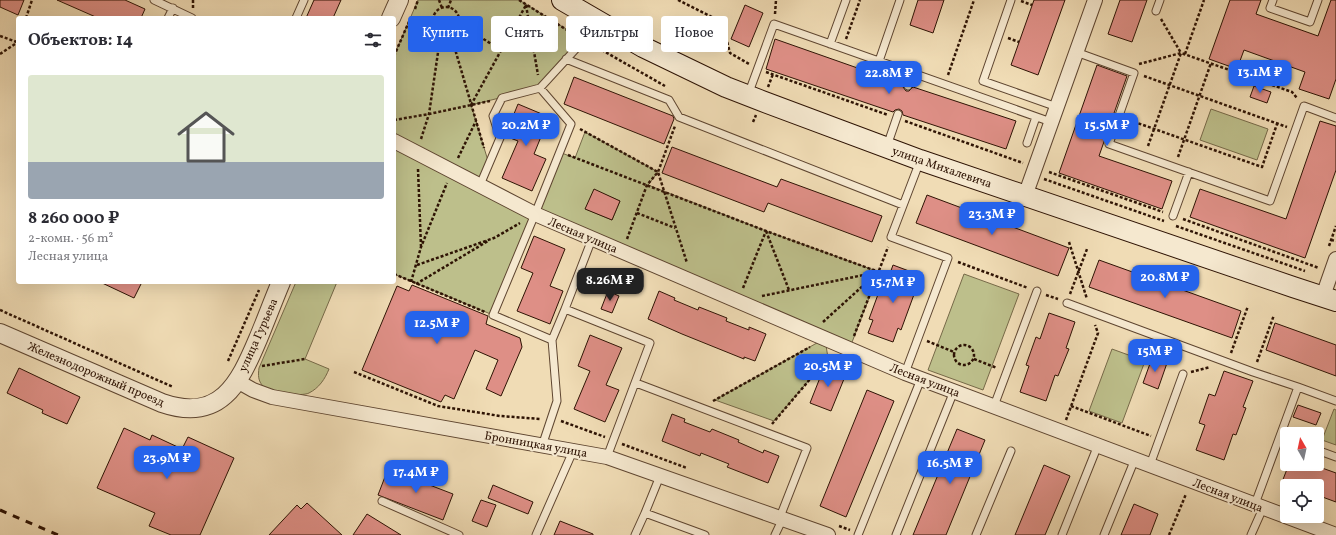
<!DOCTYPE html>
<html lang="ru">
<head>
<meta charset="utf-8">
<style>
  :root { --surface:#fff; --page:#f7f7f7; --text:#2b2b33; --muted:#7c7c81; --line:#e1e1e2; --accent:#2563eb }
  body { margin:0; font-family:Vollkorn,serif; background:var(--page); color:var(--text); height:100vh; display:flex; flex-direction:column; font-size:15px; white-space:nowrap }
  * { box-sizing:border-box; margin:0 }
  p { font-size:13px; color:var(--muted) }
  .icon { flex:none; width:22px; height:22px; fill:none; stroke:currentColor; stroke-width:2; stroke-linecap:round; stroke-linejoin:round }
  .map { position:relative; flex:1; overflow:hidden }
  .details { position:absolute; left:16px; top:16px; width:380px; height:268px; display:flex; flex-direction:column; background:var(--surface); border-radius:4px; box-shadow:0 4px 16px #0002 }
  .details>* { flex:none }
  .hud { position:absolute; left:408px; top:16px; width:380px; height:36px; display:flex; gap:8px }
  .needle { width:26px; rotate:351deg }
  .controls { position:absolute; left:1280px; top:427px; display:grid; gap:8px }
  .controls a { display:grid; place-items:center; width:44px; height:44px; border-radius:4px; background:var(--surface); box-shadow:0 4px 16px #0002; font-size:20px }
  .price { position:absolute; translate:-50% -34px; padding:0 9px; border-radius:8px; background:var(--accent); color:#fff; font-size:13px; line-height:26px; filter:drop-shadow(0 1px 2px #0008) }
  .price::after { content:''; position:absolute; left:50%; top:24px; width:12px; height:9px; margin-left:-6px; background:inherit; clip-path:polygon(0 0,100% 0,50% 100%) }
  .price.current { background:#222; color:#fff }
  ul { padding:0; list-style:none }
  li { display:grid; align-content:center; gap:8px; height:212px; padding:0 12px }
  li+li { border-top:1px solid var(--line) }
  li span { display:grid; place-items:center; height:124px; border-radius:4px; color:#555 }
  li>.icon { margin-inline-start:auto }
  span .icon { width:72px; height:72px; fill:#fffc; stroke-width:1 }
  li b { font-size:17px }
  h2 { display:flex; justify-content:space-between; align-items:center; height:48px; padding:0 12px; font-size:17px }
  .chip { padding:0 14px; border-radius:4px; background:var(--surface); box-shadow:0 4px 16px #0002; font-size:14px; line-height:36px }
  .chip.current { background:var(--accent); color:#fff }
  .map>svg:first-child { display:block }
  .green { fill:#bdbf8b; stroke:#766948; fill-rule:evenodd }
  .building { fill:#de8f86; stroke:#2e1304 }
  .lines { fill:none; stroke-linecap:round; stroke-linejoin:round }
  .service-casing { stroke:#5e4530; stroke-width:9 }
  .minor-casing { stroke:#5e4530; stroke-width:16 }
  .tertiary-casing { stroke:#5e4530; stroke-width:20 }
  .secondary-casing { stroke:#2e1304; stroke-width:22 }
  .path { stroke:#2e1304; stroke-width:2.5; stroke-dasharray:3 2; stroke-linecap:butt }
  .service { stroke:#f5e8cf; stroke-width:7 }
  .minor { stroke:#f5e8cf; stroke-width:14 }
  .tertiary { stroke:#f5e8cf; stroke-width:18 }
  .secondary { stroke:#f5e8cf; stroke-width:20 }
  .rail { stroke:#2e1304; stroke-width:3; stroke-dasharray:7 7; stroke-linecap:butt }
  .labels { text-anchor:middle; stroke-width:4; stroke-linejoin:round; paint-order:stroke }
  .street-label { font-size:12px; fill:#2e1304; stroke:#f5e8cf }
</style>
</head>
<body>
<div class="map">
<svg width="1336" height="535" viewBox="0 0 1336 535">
  <rect width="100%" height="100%" fill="#f0dcb5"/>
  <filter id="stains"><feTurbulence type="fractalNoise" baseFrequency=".005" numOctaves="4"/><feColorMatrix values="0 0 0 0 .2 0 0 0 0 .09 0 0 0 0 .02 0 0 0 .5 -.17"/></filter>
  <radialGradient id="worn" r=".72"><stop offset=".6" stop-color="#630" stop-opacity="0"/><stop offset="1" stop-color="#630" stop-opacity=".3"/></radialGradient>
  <path class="green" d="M418 0H519L584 40 540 88 471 105 489 164 480 185 535 214 559 152 575 158 585 132 658 172 648 185 766 231 879 272 849 350 825 339 828 358 774 421 715 400 824 339 535 215 493 315 394 274V56ZM594 190 620 201 612 220 586 209Z
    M1211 109 1268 129 1257 160 1200 140Z
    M964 274 1019 294 983 390 928 370Z
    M296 282H337L305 359 329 369C325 379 319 388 309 393 301 397 269 393 263 386 258 381 258 375 259 368Z
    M1112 349 1145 361 1122 423 1089 411Z
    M1334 409 1336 410V445L1322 440Z"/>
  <path class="building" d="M0 0H24L18 15 0 7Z
    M57 0H125L145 9 141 18H98Z
    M314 0H341L333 18H306Z
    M918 0H944L933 33 910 25Z
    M1034 0H1065L1038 75 1011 65Z
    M1120 0H1147L1132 42 1108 34Z
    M1230 0H1261L1256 14 1318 36 1331 0H1336V79L1329 99 1299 89 1305 72 1244 50 1237 69 1209 59Z
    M745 5 763 13 749 47 731 39Z
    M775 39 903 84V87L906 91H909L913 87 1016 121 1006 149 903 115 902 111 899 109 895 110 893 112 766 69Z
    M1097 65 1127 76 1099 156 1172 181 1162 209 1059 173Z
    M574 77 673 116 674 119 664 144 564 104Z
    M1254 86 1271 92 1267 103 1250 97Z
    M518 104 549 117 534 154 546 159 532 191 502 178 518 141 505 136Z
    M1320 121 1336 126V170L1305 258 1190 217 1200 189 1286 219Z
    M672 147 777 187 781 179 882 216 872 242 768 203 764 212 662 173Z
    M594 189 620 201 612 220 585 209Z
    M927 195 1069 248 1058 276 916 223Z
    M534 236 565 249 550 286 563 291 550 324 517 311 533 273 521 268Z
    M1099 260 1241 311 1232 338 1089 287Z
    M893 265 917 274 912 287 916 289 901 330 898 328 893 342 868 333 873 320 869 319 884 278 888 279Z
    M100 282H142L134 298Z
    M412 285 488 316 486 324 520 338 522 347 501 396 486 389 498 360 475 350 454 399 445 395 441 402 362 370 397 286 409 291Z
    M608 291 619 296 612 313 601 309Z
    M659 291 675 298 674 300 698 310 699 307 727 318 726 321 749 330V327L766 334 755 361 744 357V359L682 334 648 319Z
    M1049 313 1075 322 1066 348 1069 349 1058 376 1055 375 1046 401 1020 392 1029 366 1026 365 1036 337 1040 339Z
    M1275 323 1336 345V376L1266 350Z
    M590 335 622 348 606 385 619 390 605 422 574 409 590 371 578 366Z
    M1152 358 1167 363 1158 389 1143 383Z
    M825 365 846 374 831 411 810 403Z
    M19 368 80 397 67 424 42 413 43 410 7 393Z
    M1224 371 1253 381 1243 407 1246 408 1236 435 1233 434 1224 460 1196 450 1205 425 1199 423 1209 394 1215 396Z
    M867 390 894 401 846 517 820 506Z
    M1298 405 1321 413 1316 425 1293 417Z
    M672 414 685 419 684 422 710 432 712 429 739 440 738 442 763 453 764 450 779 456 768 483 727 467 729 464 701 453 700 456 662 441Z
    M124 428 150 440 152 435 182 449 188 437 234 458 200 535H171L149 526 155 513 97 488Z
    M957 429 985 440 946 535H913Z
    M1289 464H1311L1336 473V502L1317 495V486H1293L1282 482Z
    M1044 465 1070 476 1045 535H1015Z
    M388 469 453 494 443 520 378 495Z
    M493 485 533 502 528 514 488 498Z
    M481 500 496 505 487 527 472 521Z
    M307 503 342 535H269L297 505 301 509Z
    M1134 504 1158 514 1150 535H1121Z
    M367 514 401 535H353Z
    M560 521 593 534V535H554Z"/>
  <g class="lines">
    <g class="service-casing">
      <path id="service" d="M154 0 192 18
        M1011 0 983 81 1057 107
        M1273 0 1270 8 1310 22 1318 0
        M1156 11 1160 0
        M168 18 173 8
        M296 18 304 0
        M830 44 846 0
        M1076 52 1134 73 1109 144 1270 201 1304 106 1336 118
        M566 59 669 100 679 117 903 205
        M879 61 900 0
        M908 86 912 73
        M540 88 571 124 535 214 493 315 552 340 565 309
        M748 95 774 24 1051 122
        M1027 143 1036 117
        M887 146 898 114
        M480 185 500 138 493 116 502 98 540 88 584 40 594 20
        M1173 216 1189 172
        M592 239 565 309 650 343 607 457
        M1067 303 1253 372 1298 387
        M905 373 948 258 891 237 920 161
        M636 383 807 448 780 517
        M994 406 1037 291
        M542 446 557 401 552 340
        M1317 450 1336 457
        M1150 465 1183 374
        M660 476 645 513 705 535
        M382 501 459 535
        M1255 504 1298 387 1336 401
        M536 535 573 451
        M635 535 645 513
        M775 535 783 518
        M858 535 921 379
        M896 535 954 391
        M976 535 1011 451
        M1062 535 1098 445
        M1104 535 1135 459
        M1251 535 1263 508"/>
    </g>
    <g class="minor-casing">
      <path id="minor" d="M394 141 535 214 905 373 1336 535
        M1025 196 1095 0
        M1323 296 1336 259
        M237 381 253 390 272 397 607 457 828 535"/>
    </g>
    <g class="tertiary-casing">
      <path id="tertiary" d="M391 18 399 0
        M0 333 162 403C220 423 239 384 258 339 266 320 273 301 281 282"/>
    </g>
    <g class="secondary-casing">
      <path id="secondary" d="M562 0 643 47 726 87 762 101 920 160 1293 287 1336 301"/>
    </g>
    <path class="path" d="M193 0V8
      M439 0 442 8
      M519 0 575 35
      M678 0 722 22 730 53 749 64
      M1021 1 1032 5
      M526 5 538 75
      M433 20a13 13 0 1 1 26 0a13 13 0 1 1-26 0Z
      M448 8 451 0
      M415 9 418 0
      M775 14 776 0
      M26 18 32 0
      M1161 19 1181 53
      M458 23 501 50
      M450 32 484 148
      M0 36 17 42 18 40
      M1008 38 1019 42
      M846 39 860 0
      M593 45 665 86
      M0 54 18 42
      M1185 54 1204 0
      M394 56 411 17
      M1139 64 1181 53 1292 92 1297 98
      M766 72 888 115
      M948 75 974 0
      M1144 76 1287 127
      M768 87 773 74
      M471 105 526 5
      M394 120 429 114 490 101
      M1129 120 1262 167 1277 124
      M905 121 1023 163
      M753 122 756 115
      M580 129 658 172 687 263
      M421 139 429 114 441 32
      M1148 146 1181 53
      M568 155 766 231 879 272
      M1178 157 1211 63
      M458 158 476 121
      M418 169 421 247
      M1049 172 1163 212
      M1044 179 1164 221
      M637 213 675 228
      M1183 219 1319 268
      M1176 226 1305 271
      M766 231 789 290
      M627 239 647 185 658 172 675 126
      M1331 240 1336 241
      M1069 242 1087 299
      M1329 246 1336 226
      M958 262 1028 288
      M417 265 494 238 520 223
      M394 274 485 312
      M411 282 421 247 447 183
      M416 284 488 241
      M743 288 766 231
      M1070 294 1087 249
      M1046 295 1058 299
      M762 296 878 272
      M0 310 173 387
      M823 322 877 273
      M854 336 888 247
      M927 341 954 352
      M954 355a10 10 0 1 1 20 0a10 10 0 1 1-20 0Z
      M1231 353 1248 306
      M974 359 997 368
      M228 361 259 290
      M1257 362 1274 315
      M262 366 305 359
      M354 372 438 406 500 416 540 419
      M1191 372 1210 367
      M713 401 810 347
      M1071 406 1151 436
      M1066 420 1098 333 1095 325
      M561 421 605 437
      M772 424 828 358 827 355
      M622 444 687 468
      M839 526 850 530
      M1169 535 1186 494"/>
    <use href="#service" class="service"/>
    <use href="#minor" class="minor"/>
    <use href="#tertiary" class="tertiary"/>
    <use href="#secondary" class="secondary"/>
    <path class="rail" d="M0 510 58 535"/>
  </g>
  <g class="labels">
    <g class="street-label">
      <text transform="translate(942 167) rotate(19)" y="4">улица Михалевича</text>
      <text transform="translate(583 235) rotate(23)" y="4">Лесная улица</text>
      <text transform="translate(258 335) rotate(-66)" y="4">улица Гурьева</text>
      <text transform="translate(96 374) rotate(23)" y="4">Железнодорожный проезд</text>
      <text transform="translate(925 380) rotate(21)" y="4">Лесная улица</text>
      <text transform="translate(536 444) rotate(10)" y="4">Бронницкая улица</text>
      <text transform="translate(1228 495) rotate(21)" y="4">Лесная улица</text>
    </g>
  </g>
  <rect width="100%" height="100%" filter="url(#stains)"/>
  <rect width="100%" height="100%" fill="url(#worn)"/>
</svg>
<div class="controls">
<a><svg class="needle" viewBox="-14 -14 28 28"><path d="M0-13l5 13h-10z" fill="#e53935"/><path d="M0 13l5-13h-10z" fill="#7c7c81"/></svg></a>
<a><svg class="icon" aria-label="locate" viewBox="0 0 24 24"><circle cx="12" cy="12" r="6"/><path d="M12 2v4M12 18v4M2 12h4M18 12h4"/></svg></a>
</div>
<b class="price" style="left:1260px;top:94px">13.1M ₽</b>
<b class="price" style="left:889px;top:95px">22.8M ₽</b>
<b class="price" style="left:526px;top:147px">20.2M ₽</b>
<b class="price" style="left:1107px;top:147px">15.5M ₽</b>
<b class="price" style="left:992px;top:236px">23.3M ₽</b>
<b class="price" style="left:1165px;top:299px">20.8M ₽</b>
<b class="price current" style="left:610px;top:302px">8.26M ₽</b>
<b class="price" style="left:893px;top:304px">15.7M ₽</b>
<b class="price" style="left:437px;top:345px">12.5M ₽</b>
<b class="price" style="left:1155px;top:373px">15M ₽</b>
<b class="price" style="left:828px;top:388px">20.5M ₽</b>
<b class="price" style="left:167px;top:480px">23.9M ₽</b>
<b class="price" style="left:950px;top:485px">16.5M ₽</b>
<b class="price" style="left:416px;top:494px">17.4M ₽</b>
<div class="hud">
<a class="chip current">Купить</a>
<a class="chip">Снять</a>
<a class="chip">Фильтры</a>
<a class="chip">Новое</a>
</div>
<section class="details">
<h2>Объектов: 14<svg class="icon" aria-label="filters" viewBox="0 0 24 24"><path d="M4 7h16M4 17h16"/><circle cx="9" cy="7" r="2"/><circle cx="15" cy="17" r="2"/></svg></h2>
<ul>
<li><span style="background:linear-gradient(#dfe7d0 70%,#9aa5b1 0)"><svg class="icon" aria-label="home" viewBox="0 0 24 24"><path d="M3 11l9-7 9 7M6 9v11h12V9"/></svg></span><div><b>8 260 000 ₽</b><p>2-комн. · 56 m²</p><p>Лесная улица</p></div></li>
</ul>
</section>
</div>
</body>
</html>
